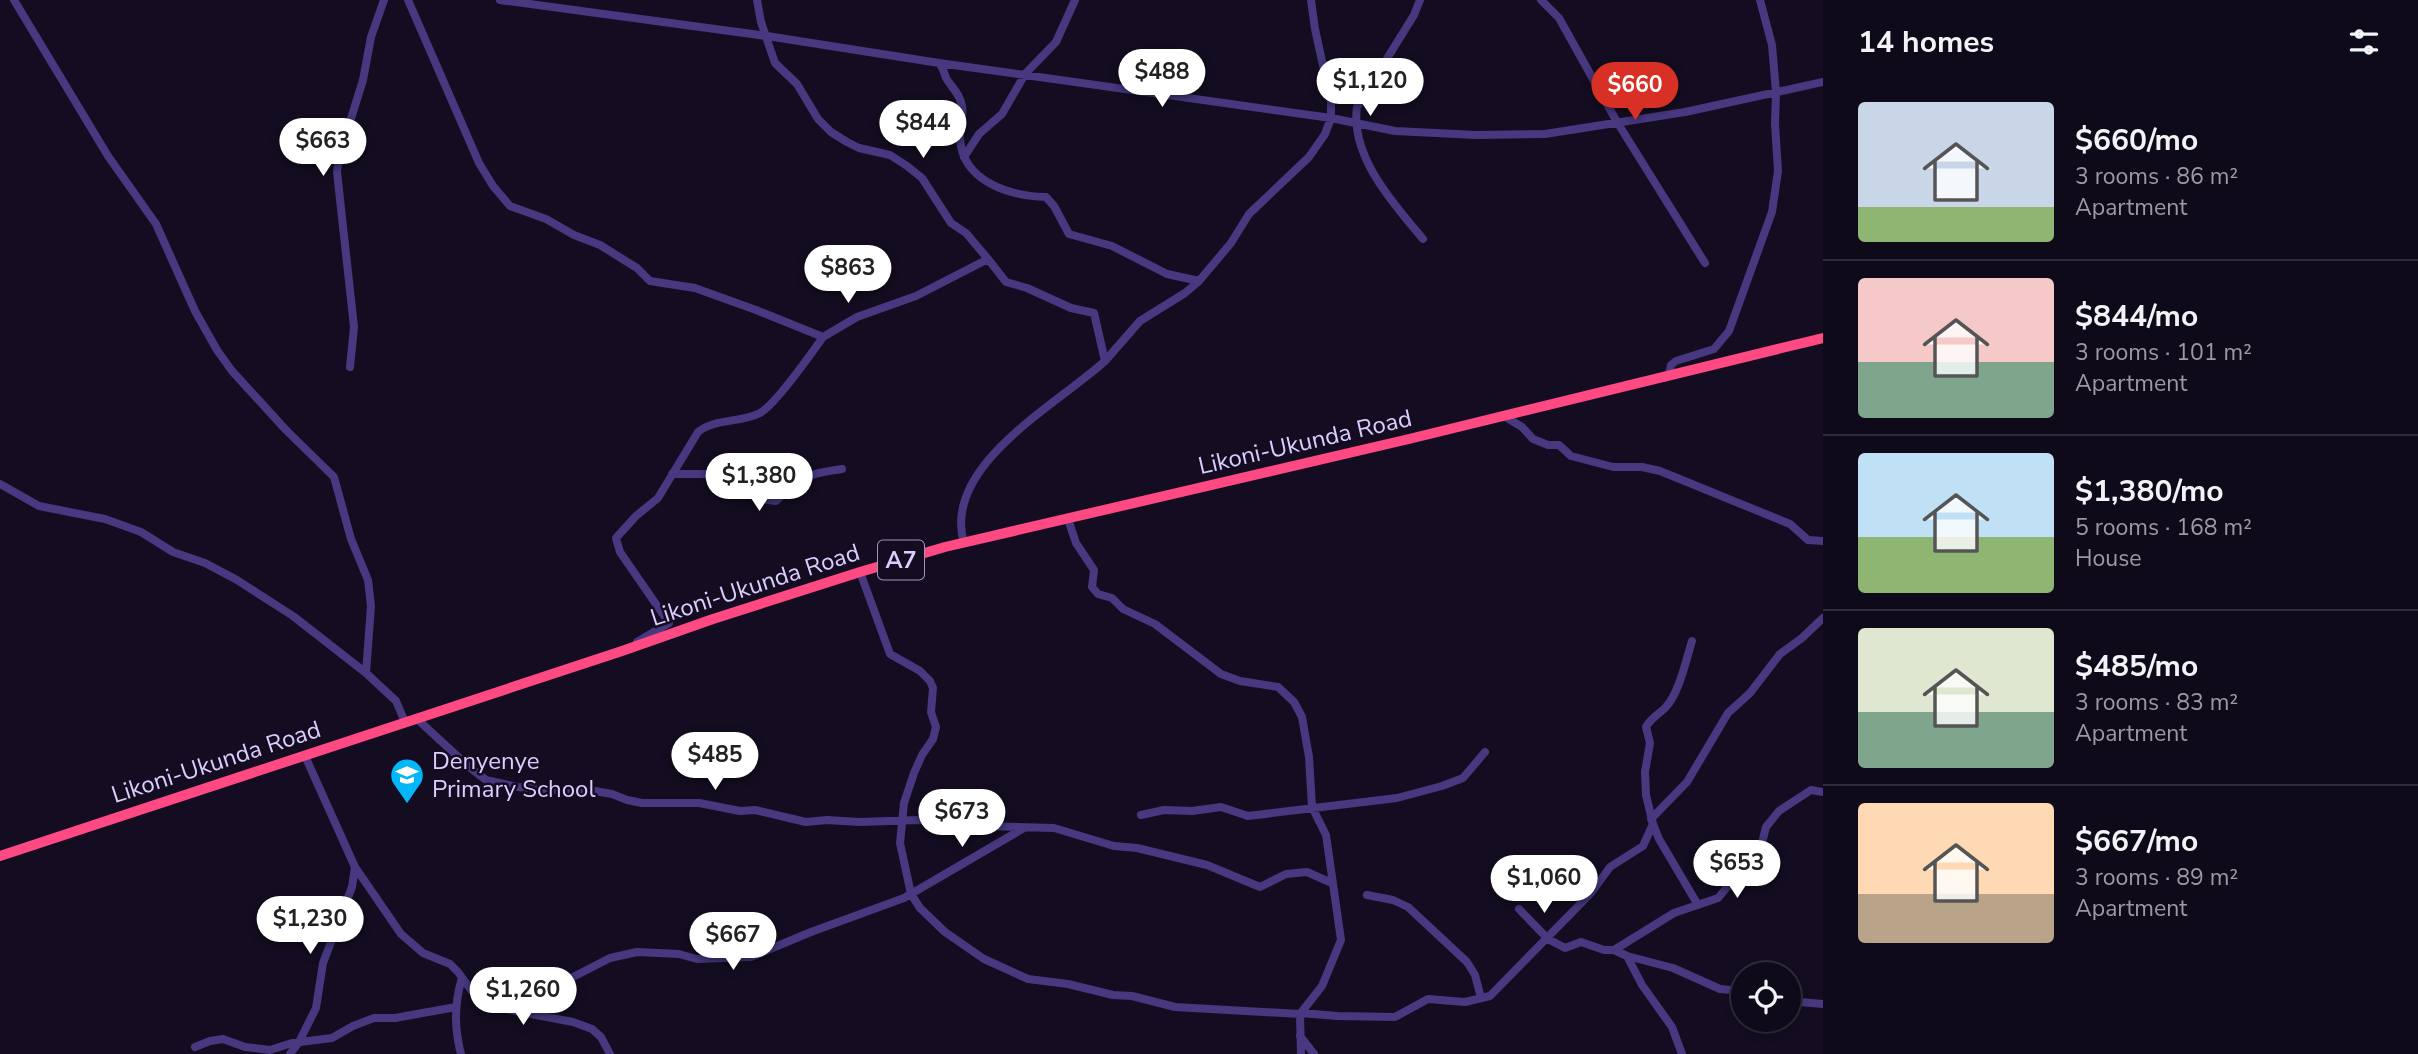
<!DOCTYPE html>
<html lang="en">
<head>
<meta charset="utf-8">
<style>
  :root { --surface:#0f0a19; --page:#1d1826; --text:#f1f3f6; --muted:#9b9aa2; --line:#2f2b38; --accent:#d93025 }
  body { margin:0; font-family:"Nunito Sans",sans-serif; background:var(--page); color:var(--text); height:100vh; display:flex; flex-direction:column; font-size:26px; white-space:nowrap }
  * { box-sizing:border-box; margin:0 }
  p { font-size:23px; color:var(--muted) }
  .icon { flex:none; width:38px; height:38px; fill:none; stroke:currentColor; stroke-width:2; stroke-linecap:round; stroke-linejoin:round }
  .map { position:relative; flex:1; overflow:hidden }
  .sheet { display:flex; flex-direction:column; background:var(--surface); width:595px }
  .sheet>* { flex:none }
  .controls { position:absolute; left:1731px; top:962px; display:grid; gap:14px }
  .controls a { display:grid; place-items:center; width:70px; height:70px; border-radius:50%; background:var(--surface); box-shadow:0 4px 10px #0003,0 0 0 2px var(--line); font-size:35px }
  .price { position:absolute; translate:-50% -60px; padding:0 16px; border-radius:24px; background:#fff; color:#222; font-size:23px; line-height:46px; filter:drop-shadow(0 2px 4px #0008) }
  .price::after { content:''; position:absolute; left:50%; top:42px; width:21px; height:16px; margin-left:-10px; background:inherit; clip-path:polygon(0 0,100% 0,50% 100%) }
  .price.selected { background:var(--accent); color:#fff }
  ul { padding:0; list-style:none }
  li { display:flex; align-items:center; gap:21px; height:175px; padding:0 35px }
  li+li { border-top:2px solid var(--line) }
  li span { display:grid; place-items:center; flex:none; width:196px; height:140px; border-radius:7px; color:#555 }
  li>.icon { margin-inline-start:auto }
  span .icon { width:84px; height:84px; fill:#fffc; stroke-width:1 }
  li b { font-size:30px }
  h2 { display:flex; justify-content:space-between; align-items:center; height:84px; padding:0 35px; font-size:30px }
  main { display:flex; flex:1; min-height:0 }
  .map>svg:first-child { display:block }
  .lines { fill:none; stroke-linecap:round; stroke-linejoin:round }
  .minor { stroke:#473880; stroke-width:8 }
  .highway { stroke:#fe4983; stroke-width:10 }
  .labels { text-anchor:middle; stroke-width:5; stroke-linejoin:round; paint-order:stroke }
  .shield { fill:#140d21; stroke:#9f94bc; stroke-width:2 }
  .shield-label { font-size:23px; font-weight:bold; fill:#dbceff }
  .street-label { font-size:24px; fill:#dbceff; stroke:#140d21 }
  .poi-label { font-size:24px; fill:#dbceff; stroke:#140d21; text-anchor:start }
</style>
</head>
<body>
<main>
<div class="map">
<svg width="1823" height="1054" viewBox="0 0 1823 1054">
  <rect width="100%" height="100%" fill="#140d21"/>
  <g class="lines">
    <path class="minor" d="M14 0 108 156 156 224 195 311 217 350 232 371 286 430 334 477 351 539 368 580 371 606 366 673
      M408 0 479 163 493 186 510 206 546 219 574 235 600 245 637 268 650 281 695 288 756 310 823 337 857 317 916 296 988 259 1006 282 1027 288 1071 308 1094 313 1105 361C1058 404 941 466 964 543
      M500 0 767 36 939 63 1331 118 1395 131 1476 135 1545 134 1685 112 1823 82
      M757 0 761 22 775 63 797 84 818 119 831 132 847 142 859 148 890 155 907 166 922 178 951 223 966 233 988 259
      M1420 0 1414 15 1357 107C1350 157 1394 204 1423 239
      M1541 0 1559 18 1617 122 1705 263
      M939 63C943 68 944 72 946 78 952 88 960 94 962 106 964 117 959 128 960 139 963 182 1010 196 1046 197L1054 206 1069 234 1112 246 1167 274 1199 281
      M964 157 979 134 1002 114 1025 74 1056 42 1075 0
      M1105 361 1140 321 1185 293 1199 281 1231 243 1249 214 1309 157 1325 134 1331 118V102L1315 29 1311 0
      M350 367 354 327 337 172 339 157 363 80 371 37 384 0
      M1669 375 1671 365 1676 361 1714 349 1729 331 1772 212 1778 171 1775 124 1776 92 1772 45 1760 0
      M1504 416 1522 427 1533 439 1548 445H1559L1571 456 1613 467H1642L1660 471 1790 524 1808 540 1823 541
      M672 474H724L761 499 776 501C803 476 806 474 842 469
      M0 484 39 506 105 519 141 532 173 552 205 563 237 580 293 616 366 673 396 701 405 722
      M1068 519 1076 543 1094 570 1092 587 1098 594 1112 598 1123 609 1155 624 1221 674 1240 681 1278 687 1294 702 1302 717 1309 757 1312 807 1326 835 1341 940 1322 986 1300 1014 1301 1054
      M860 572 890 654 920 671 930 681 933 688 931 712 936 727 933 739 922 755 914 773 904 803 900 843 911 894 920 908 945 932 984 959 1028 979 1068 984 1113 995 1132 996 1175 1007 1300 1014
      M637 642 669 623 620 552 616 538 636 516 658 498 698 432C715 418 741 423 760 413 776 404 811 354 823 337
      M416 718 468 766 486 780 518 787 550 790H589L612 794 627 800 642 803H699L740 811 755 810 806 822 827 820 859 822 919 820 986 826 1054 828 1114 846 1137 848 1207 865 1260 887 1286 874 1307 872 1332 883
      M305 756 355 867 401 934 423 953 450 964 458 972 471 990 486 1001 510 1010 573 1022 592 1029 601 1037 610 1054
      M1141 815 1164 810 1192 811 1221 807 1248 816 1397 798 1442 786 1463 778 1485 752
      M1367 895 1393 900 1408 907 1467 962 1475 975 1481 998
      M1698 905 1659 839 1651 819 1687 782 1728 713 1750 693 1780 654 1802 638 1823 618
      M1519 909 1548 939 1565 948 1581 942 1604 950H1614L1674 913 1718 898 1761 847 1766 827 1779 811 1811 790 1823 792
      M1614 950 1627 956 1673 968 1720 989 1743 991
      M1627 956 1642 985 1672 1027 1682 1054
      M1788 1001 1823 1004
      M1301 1013 1337 1016 1395 1017 1428 999 1465 1002 1490 996 1591 893 1610 867 1643 846 1653 824 1646 795 1645 772 1650 743 1646 727C1651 718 1658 715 1665 708 1679 694 1686 660 1692 641
      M542 1016 546 1004 555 991 569 979 610 958 637 952 679 954 697 959 751 957 811 932 904 898 1024 828
      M1300 1036 1314 1054
      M195 1047 210 1041 223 1039 245 1047 270 1050 292 1043 332 1038 353 1026 374 1018H395L456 1007
      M290 1054 299 1042 316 1008 323 963 352 887 355 867
      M461 1054C454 1028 454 1004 462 978"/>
    <path class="highway" d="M0 856 622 651 713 619 860 572 945 547 1409 439 1823 338"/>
  </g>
  <defs>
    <g id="school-pin" transform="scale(1.75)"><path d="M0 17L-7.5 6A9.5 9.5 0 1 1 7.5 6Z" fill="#01b7f7" stroke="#140d21"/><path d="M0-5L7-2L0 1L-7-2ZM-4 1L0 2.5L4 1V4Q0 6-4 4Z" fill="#fff"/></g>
  </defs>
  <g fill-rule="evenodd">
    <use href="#school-pin" x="407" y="775"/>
  </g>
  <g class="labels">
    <rect class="shield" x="878" y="540.5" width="46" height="39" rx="5"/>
    <g class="shield-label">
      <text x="901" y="568">A7</text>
    </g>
    <g class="street-label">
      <text transform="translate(1305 442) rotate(-13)" y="8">Likoni-Ukunda Road</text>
      <text transform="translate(755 585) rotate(-18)" y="8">Likoni-Ukunda Road</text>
      <text transform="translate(216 762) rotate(-18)" y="8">Likoni-Ukunda Road</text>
    </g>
    <g class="poi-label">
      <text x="432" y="769">Denyenye<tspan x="432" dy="28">Primary School</tspan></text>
    </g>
  </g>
</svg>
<div class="controls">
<a><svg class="icon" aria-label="locate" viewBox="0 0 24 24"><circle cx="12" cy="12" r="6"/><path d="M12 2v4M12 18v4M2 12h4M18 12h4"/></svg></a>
</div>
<b class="price" style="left:1162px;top:109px">$488</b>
<b class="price" style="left:1370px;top:118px">$1,120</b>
<b class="price selected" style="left:1635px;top:122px">$660</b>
<b class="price" style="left:923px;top:160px">$844</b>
<b class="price" style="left:323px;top:178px">$663</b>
<b class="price" style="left:848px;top:305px">$863</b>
<b class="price" style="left:759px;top:513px">$1,380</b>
<b class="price" style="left:715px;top:792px">$485</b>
<b class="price" style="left:962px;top:849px">$673</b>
<b class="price" style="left:1737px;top:900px">$653</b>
<b class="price" style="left:1544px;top:915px">$1,060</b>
<b class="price" style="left:310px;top:956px">$1,230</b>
<b class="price" style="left:733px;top:972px">$667</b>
<b class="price" style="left:523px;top:1027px">$1,260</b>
</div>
<section class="sheet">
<h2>14 homes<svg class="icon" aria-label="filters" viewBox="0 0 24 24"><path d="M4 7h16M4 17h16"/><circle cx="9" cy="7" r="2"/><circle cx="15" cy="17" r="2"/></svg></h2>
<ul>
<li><span style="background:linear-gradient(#c9d6e8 75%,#8fb573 0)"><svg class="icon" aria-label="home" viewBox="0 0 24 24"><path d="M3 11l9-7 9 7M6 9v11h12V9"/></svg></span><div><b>$660/mo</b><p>3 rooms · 86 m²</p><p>Apartment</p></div></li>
<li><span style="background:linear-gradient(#f6c9c9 60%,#7fa58c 0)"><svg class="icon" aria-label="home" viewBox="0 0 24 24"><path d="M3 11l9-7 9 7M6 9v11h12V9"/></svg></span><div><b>$844/mo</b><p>3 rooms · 101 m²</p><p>Apartment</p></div></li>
<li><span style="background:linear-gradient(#bfe0f5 60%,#8fb573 0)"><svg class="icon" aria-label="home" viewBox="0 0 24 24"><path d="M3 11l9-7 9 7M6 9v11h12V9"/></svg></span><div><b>$1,380/mo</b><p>5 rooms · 168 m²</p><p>House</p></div></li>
<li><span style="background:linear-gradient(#dfe7d0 60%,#7fa58c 0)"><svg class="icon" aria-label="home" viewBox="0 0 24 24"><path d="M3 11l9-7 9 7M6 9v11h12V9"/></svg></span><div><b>$485/mo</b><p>3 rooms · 83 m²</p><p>Apartment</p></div></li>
<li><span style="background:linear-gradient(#ffd9b3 65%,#b9a48a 0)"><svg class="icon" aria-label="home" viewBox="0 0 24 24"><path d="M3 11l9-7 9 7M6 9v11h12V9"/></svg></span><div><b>$667/mo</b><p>3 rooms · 89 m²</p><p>Apartment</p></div></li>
</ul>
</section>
</main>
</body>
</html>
